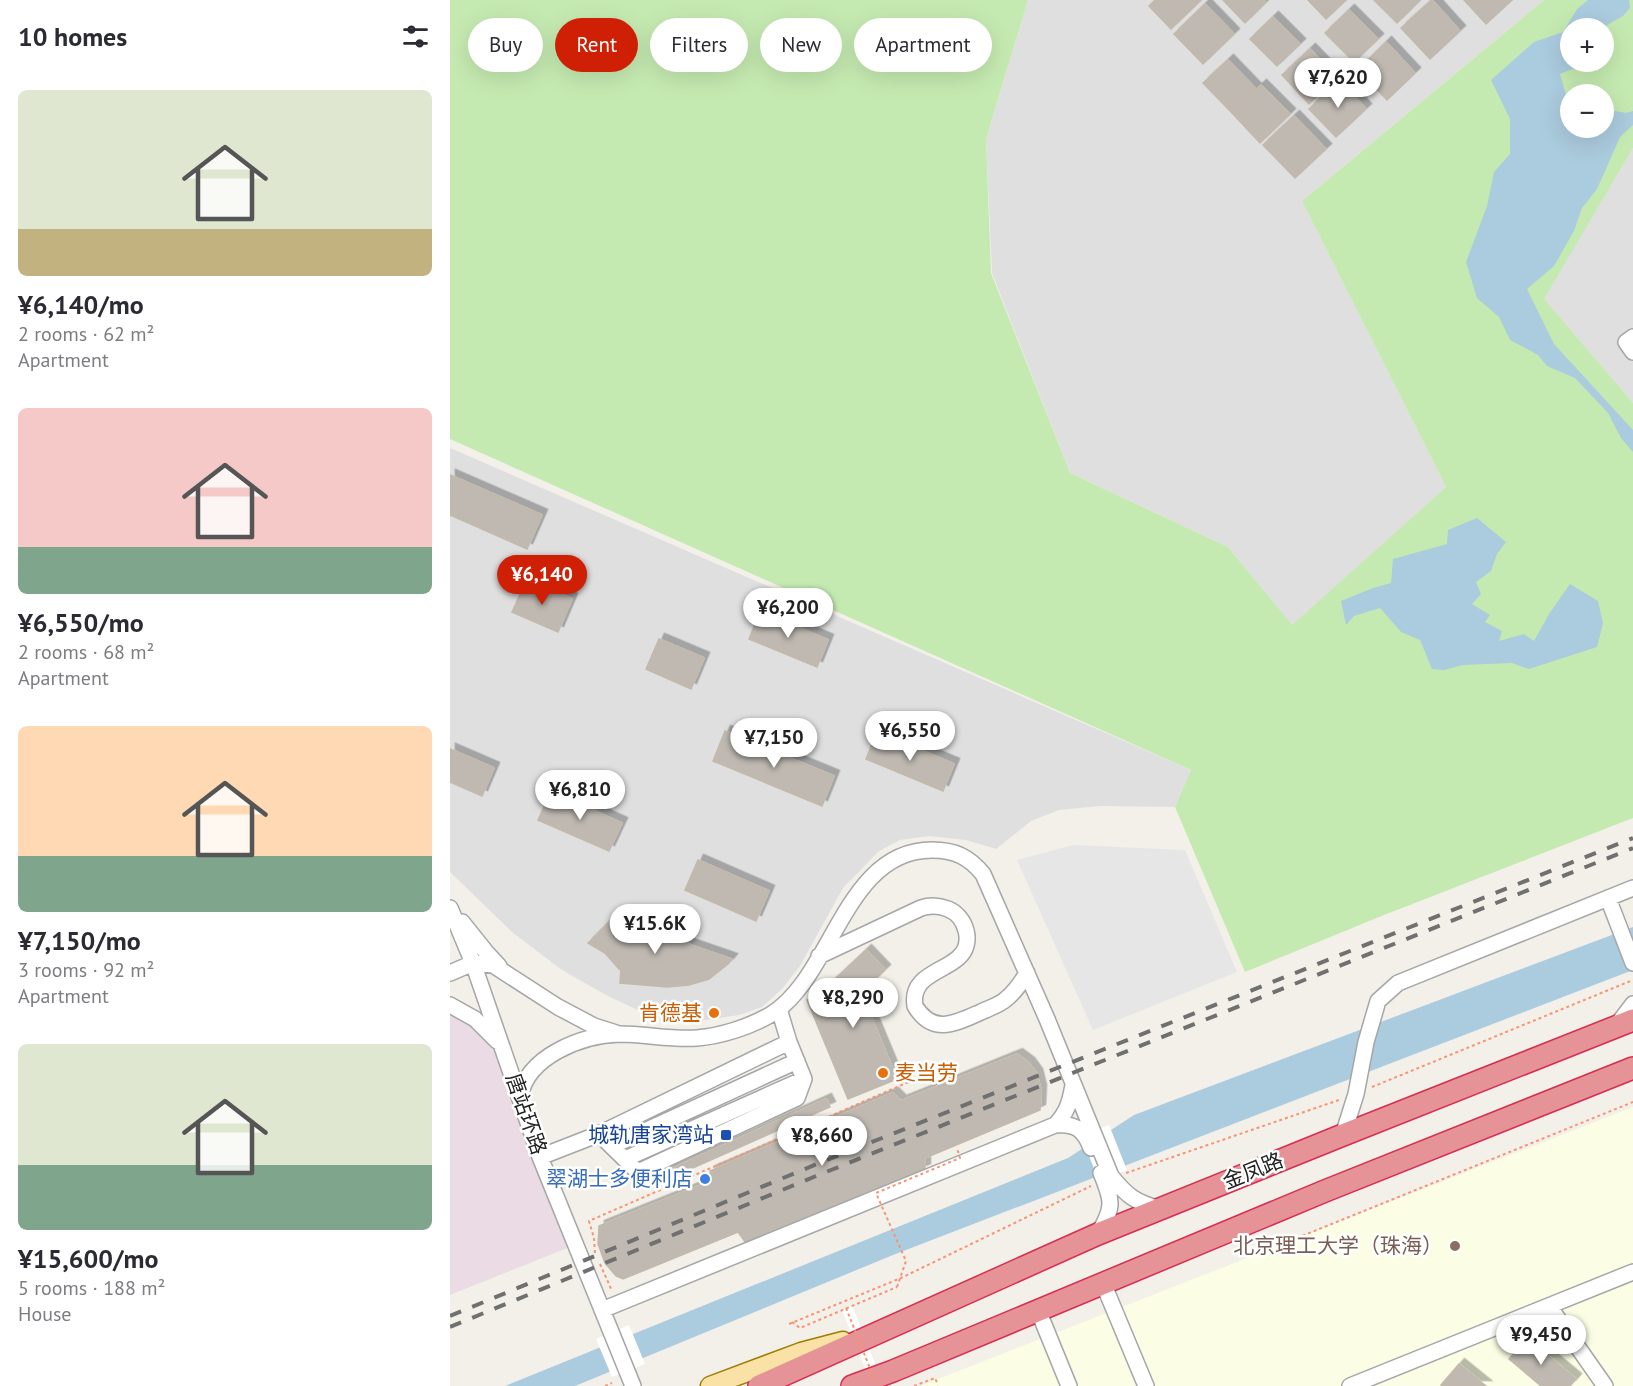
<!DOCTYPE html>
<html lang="en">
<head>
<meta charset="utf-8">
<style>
  :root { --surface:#fff; --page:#f2f2f3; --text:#2b2b33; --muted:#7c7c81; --accent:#cf2005 }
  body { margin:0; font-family:"PT Sans","Noto Sans SC",sans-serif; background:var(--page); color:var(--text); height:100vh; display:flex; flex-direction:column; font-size:22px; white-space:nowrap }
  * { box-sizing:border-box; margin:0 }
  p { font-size:20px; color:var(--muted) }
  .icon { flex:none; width:33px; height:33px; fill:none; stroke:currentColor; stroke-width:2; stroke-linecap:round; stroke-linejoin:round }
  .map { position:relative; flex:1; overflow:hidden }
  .side { display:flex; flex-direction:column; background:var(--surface); width:450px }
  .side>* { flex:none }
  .top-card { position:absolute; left:18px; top:18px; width:570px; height:54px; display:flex; gap:12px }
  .fabs { position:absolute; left:1110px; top:18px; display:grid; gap:12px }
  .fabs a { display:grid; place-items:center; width:54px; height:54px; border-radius:50%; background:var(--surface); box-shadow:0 6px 24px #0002; font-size:30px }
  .price { position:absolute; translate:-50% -51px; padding:0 14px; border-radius:21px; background:#fff; color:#222; font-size:20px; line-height:39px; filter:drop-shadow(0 2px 3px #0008) }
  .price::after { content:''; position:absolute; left:50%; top:36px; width:18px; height:14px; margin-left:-9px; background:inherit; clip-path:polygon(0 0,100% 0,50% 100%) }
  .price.current { background:var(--accent); color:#fff }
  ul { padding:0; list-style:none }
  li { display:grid; align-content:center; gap:12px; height:318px; padding:0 18px }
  li span { display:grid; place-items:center; height:186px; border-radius:9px; color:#555 }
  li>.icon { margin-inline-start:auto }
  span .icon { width:108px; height:108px; fill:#fffc; stroke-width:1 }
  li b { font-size:26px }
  h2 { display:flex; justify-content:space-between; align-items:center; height:72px; padding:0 18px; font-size:26px }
  .pill { padding:0 21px; border-radius:27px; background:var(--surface); box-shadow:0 6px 24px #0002; font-size:21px; line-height:54px }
  .pill.current { background:var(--accent); color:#fff }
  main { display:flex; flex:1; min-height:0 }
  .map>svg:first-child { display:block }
  .residential { fill:#e0dfdf }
  .industrial { fill:#eadbe5 }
  .education { fill:#fbfee5 }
  .grass { fill:#c5eab1; fill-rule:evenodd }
  .parking { fill:#e6e6e6 }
  .water { fill:#abcbde }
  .pier { fill:#fff }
  .building { fill:#bfb9b2; stroke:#c3b9ab; stroke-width:1.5; filter:url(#shadow) }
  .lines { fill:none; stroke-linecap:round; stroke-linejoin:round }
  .minor-casing { stroke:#a6a6a6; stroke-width:18 }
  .major-casing { stroke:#9c7e03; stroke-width:21 }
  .highway-casing { stroke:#d82d50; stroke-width:24 }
  .path { stroke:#f79474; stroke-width:2; stroke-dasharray:3 3; stroke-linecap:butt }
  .minor { stroke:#fff; stroke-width:15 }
  .major { stroke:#fae1a5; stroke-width:18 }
  .highway { stroke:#e69397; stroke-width:21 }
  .rail { stroke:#707070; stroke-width:4; stroke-dasharray:12 12; stroke-linecap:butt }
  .path-bridge { stroke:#f79474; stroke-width:2; stroke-dasharray:3 3; stroke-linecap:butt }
  .food-dot { fill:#e8710a; stroke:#fff; stroke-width:2 }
  .transit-dot { fill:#1a4fb4; stroke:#fff; stroke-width:2 }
  .shop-dot { fill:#3f7fe0; stroke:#fff; stroke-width:2 }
  .education-dot { fill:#8d6e63; stroke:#fff; stroke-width:2 }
  .labels { text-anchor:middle; stroke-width:5; stroke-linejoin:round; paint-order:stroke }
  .food-label { font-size:21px; fill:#c56008; stroke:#fff; text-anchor:end }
  .street-label { font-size:21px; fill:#222; stroke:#fff }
  .transit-label { font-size:21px; fill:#164399; stroke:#fff; text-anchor:end }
  .shop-label { font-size:21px; fill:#366cbe; stroke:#fff; text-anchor:end }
  .education-label { font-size:21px; fill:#785e54; stroke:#fff; text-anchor:end }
</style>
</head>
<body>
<main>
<section class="side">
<h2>10 homes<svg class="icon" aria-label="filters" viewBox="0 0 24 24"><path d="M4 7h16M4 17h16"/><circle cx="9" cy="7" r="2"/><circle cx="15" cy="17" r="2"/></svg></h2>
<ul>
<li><span style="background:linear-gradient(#dfe7d0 75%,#c2b280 0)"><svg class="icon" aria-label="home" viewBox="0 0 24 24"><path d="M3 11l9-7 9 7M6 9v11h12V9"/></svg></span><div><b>¥6,140/mo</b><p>2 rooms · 62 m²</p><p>Apartment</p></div></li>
<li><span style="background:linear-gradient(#f6c9c9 75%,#7fa58c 0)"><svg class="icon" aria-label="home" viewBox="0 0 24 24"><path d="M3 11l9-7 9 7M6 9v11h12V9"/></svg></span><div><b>¥6,550/mo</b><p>2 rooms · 68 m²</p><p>Apartment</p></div></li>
<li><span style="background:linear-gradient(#ffd9b3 70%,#7fa58c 0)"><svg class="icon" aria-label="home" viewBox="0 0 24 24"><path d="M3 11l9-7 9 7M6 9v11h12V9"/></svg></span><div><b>¥7,150/mo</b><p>3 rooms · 92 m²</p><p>Apartment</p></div></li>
<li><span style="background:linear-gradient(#dfe7d0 65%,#7fa58c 0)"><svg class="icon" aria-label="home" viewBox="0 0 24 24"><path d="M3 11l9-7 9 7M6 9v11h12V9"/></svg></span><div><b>¥15,600/mo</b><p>5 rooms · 188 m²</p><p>House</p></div></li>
</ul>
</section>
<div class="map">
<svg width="1183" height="1386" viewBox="0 0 1183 1386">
  <defs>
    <filter id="shadow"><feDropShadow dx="5.5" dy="-5.5" stdDeviation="0" flood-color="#0004"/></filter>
  </defs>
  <rect width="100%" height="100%" fill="#f2f0e9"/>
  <path class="residential" d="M578 0H1094L852 201 996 487 842 626 778 547 620 473 542 273 536 139Z
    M1183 148V403L1093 299Z
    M0 448 741 770 725 807 650 806 609 810 581 821 546 849 516 840 479 836 450 840 429 851 393 888 350 966 332 989 312 1007 289 1015 256 1020 227 1018 192 1012 156 995 112 970 62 932 0 872Z"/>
  <path class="industrial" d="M0 1006 44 1038 125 1245 0 1295Z"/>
  <path class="education" d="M1183 1107V1386H470Z"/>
  <path class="grass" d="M0 0H578L536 139 541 273 620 473 778 547 842 625 996 487 852 201 1094 0H1183V148L1094 299 1183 403V818L929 917 795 972 725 807 741 770 0 439ZM1120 28H1154V62H1120ZM1120 94H1154V128H1120Z"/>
  <path class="parking" d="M623 845 735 850 787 972 643 1030 567 860Z"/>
  <path class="water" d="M1138 0H1179L1180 8 1173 16 1157 25 1154 34V28H1120V62H1140L1110 74 1116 95 1120 97V128H1154V109L1176 113 1183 111V125L1170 137 1147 189 1132 208 1124 231 1104 266 1077 289 1104 344 1183 430V452L1171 438 1158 413 1125 378 1097 366 1088 355 1060 340 1049 317 1027 298 1016 262 1037 206 1044 172 1060 154V119L1041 80 1084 42 1113 32 1127 9Z
    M1027 518 1056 542 1047 554 1041 571 1026 582 1031 594 1022 604 1040 615 1035 622 1052 631 1049 641 1074 634 1084 641 1099 614 1120 584 1148 601 1153 623 1147 647 1079 669 1062 663 1013 665 994 670 982 669 970 640 951 632 930 608 904 616 896 625 891 601 923 588 941 583 943 559 997 544 998 530Z
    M1183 927V970L443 1255 125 1386H55L618 1158 684 1115Z"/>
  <path class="pier" d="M659 1125 677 1170 649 1181 631 1136Z
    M402 1305 434 1386H422L392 1310Z
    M179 1325 195 1364 162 1377 146 1339Z"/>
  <path class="building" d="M705 0H751L721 29 699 6Z
    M773 0H814L816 2 795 23Z
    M858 0H896L876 19Z
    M924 0H970L947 23Z
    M982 0 1010 31 980 59 951 28Z
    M1014 0H1062L1036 24Z
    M755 4 784 34 753 64 724 34Z
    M899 10 928 39 904 62 875 33Z
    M823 17 850 44 827 66 800 39Z
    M936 42 965 73 937 100 908 70Z
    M860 49 887 77 859 104 832 75Z
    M778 60 807 90 782 113 753 83Z
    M889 80 916 109 886 137 859 109Z
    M811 85 840 114 810 143 782 113Z
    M844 116 876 149 845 178 813 145Z
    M0 475 92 515 77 549 0 515Z
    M77 579 122 599 108 632 62 612Z
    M310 611 378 640 367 667 299 639Z
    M209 639 254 658 241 689 196 669Z
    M275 731 384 776 372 806 263 761Z
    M427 732 504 764 493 791 416 759Z
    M0 749 44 768 32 796 0 782Z
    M101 791 172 823 159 851 88 820Z
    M248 860 319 891 306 921 235 890Z
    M169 912 241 945 282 959 278 964 259 979 239 985 217 987 170 983 171 968 169 969 155 953 138 943Z
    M416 950 435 970 411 993 447 1079 398 1099 357 1000 368 995Z
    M567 1054 579 1063 587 1074 591 1090 590 1110 475 1158V1169L296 1243 288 1232 173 1279 166 1276 155 1263 148 1244 149 1226 261 1181 260 1171 443 1093 451 1101Z
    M376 1099 380 1107 209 1183 206 1176Z
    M1077 1338 1126 1379 1120 1386H1091L1059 1359Z
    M1009 1364 1036 1386H993L991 1385Z"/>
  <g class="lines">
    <g class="minor-casing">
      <path id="minor" d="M1183 337 1176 342 1183 352
        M1158 898 1183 963
        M0 908 23 963 90 1157 183 1386
        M12 922 36 952 49 966
        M369 956 471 908C480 905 488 905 498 909 516 916 525 944 508 958 491 973 460 976 465 1006 483 1036 506 1023 531 1012 539 1008 550 1005 556 999 565 992 571 983 577 973
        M0 973 23 963 43 965 108 1007 144 1026 166 1033
        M0 1005 25 1019 47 1041
        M1167 1025 1183 1004
        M70 1097C77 1056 132 1035 170 1034 196 1034 221 1040 247 1038 271 1036 299 1027 320 1015 383 978 394 850 482 850 505 850 519 857 533 874L597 1019 661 1176C677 1196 685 1202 710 1209
        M605 1125C625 1123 634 1129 641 1148
        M149 1134 188 1172 347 1098 354 1079 339 1042 329 1009
        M893 1135 906 1094 916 1042 928 1001 948 983 1183 888
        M162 1146 347 1061
        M90 1157 149 1134 339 1042
        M175 1159 354 1079
        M648 1234C664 1208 663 1201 651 1173
        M653 1283 696 1386
        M1099 1306 1155 1386
        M152 1310 605 1125C617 1113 620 1102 623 1085
        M588 1310 619 1386
        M900 1386 1183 1272"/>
    </g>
    <g class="major-casing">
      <path id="major" d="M260 1386 351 1352 393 1341"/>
    </g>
    <g class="highway-casing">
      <path id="highway" d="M309 1386 648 1234 893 1135 1183 1020
        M402 1386 443 1371 875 1191 1183 1068"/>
    </g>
    <path class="path" d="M922 1087 1183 980
      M676 1173 889 1100
      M847 1238 1183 1102
      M145 1253 144 1238 139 1221 477 1074 482 1085
      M150 1264 162 1291
      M342 1322 350 1328 447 1287
      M339 1324 451 1278 641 1186
      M155 1386 162 1383
      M464 1386 485 1378 488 1385"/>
    <use href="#minor" class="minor"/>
    <use href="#major" class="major"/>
    <use href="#highway" class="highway"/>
    <path class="rail" d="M0 1316 367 1164 1183 838
      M0 1327 371 1174 1183 848"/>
    <path class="path-bridge" d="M447 1287 456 1261 426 1193 510 1158 507 1148
      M396 1308 427 1386"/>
  </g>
  <g class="food-dot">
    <circle cx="264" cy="1013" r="6"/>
    <circle cx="433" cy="1073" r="6"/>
  </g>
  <rect class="transit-dot" x="270" y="1129" width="12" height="12" rx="3"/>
  <circle class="shop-dot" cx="255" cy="1179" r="6"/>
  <circle class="education-dot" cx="1005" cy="1246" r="6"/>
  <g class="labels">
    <g class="food-label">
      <text x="252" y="1020">肯德基</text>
      <text x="445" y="1080" text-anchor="start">麦当劳</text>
    </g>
    <g class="street-label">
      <text transform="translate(76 1114) rotate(71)" y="7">唐站环路</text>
      <text transform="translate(803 1171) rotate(-22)" y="7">金凤路</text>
    </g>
    <g class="transit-label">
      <text x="264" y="1142">城轨唐家湾站</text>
    </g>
    <g class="shop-label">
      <text x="243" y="1186">翠湖士多便利店</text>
    </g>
    <g class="education-label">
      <text x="993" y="1253">北京理工大学（珠海）</text>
    </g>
  </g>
</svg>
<div class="fabs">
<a>+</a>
<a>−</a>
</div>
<b class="price" style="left:888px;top:109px">¥7,620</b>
<b class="price current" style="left:92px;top:606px">¥6,140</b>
<b class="price" style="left:338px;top:639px">¥6,200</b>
<b class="price" style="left:460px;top:762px">¥6,550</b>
<b class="price" style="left:324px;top:769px">¥7,150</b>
<b class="price" style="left:130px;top:821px">¥6,810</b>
<b class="price" style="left:205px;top:955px">¥15.6K</b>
<b class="price" style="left:403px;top:1029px">¥8,290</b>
<b class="price" style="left:372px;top:1167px">¥8,660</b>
<b class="price" style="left:1091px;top:1366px">¥9,450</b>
<div class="top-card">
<a class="pill">Buy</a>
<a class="pill current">Rent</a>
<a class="pill">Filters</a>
<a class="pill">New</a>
<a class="pill">Apartment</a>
</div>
</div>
</main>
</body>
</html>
